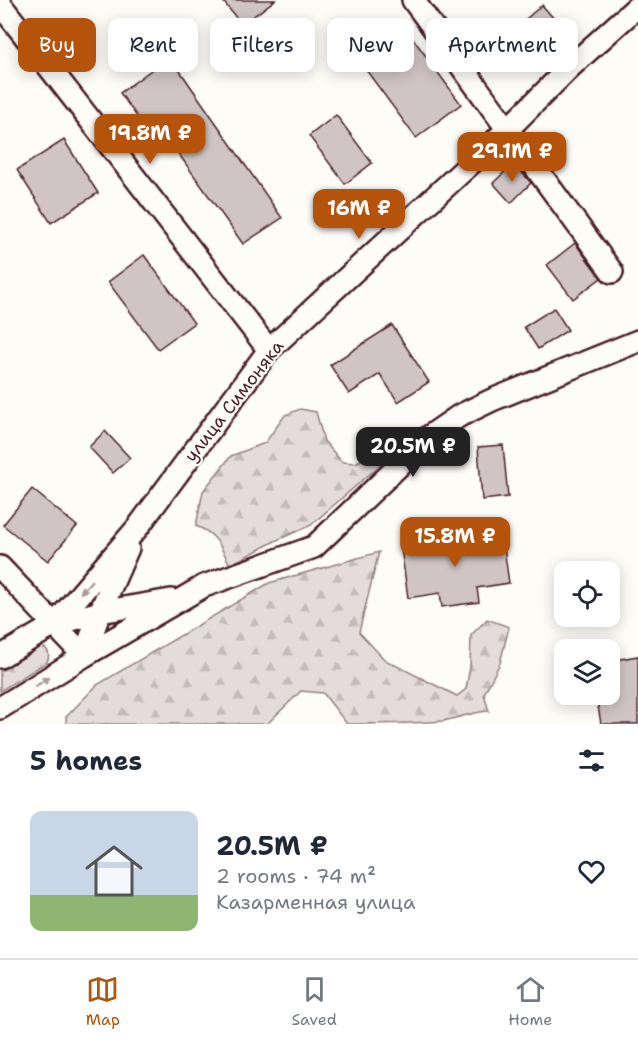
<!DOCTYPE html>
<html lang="en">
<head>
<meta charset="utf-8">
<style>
  :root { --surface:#fff; --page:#f2f2f3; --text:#1f2937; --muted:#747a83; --line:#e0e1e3; --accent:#b45309 }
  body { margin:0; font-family:"Shantell Sans",sans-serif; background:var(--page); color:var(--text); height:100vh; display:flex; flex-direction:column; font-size:22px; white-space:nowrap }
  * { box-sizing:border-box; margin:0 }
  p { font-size:20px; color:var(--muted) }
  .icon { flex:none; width:33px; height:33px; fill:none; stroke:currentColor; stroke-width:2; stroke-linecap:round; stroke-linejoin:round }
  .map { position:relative; height:724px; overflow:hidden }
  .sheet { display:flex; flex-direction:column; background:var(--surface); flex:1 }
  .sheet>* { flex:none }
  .top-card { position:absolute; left:18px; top:18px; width:603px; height:54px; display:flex; gap:12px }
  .controls { position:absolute; left:554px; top:561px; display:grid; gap:12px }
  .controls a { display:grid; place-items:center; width:66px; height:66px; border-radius:12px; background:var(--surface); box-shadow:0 3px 15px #0003; font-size:30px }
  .price { position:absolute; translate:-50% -51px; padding:0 14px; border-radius:12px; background:var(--accent); color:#fff; font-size:20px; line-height:39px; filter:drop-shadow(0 2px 3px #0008) }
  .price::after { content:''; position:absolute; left:50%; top:36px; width:18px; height:14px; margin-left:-9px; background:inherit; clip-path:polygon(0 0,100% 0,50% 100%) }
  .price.current { background:#222; color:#fff }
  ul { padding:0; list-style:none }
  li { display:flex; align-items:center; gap:18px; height:150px; padding:0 30px }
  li+li { border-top:2px solid var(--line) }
  li span { display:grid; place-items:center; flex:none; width:168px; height:120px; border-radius:12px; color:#555 }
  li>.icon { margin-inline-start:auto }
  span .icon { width:72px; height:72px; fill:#fffc; stroke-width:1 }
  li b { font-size:26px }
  h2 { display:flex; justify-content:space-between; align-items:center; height:72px; padding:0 30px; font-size:26px }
  .chip { padding:0 21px; border-radius:12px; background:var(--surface); box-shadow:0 3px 15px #0003; font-size:21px; line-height:54px }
  .chip.current { background:var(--accent); color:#fff }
  .tabs { display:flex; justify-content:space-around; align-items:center; height:84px; border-top:2px solid var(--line); background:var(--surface); font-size:16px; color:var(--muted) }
  .tabs a { display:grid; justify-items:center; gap:3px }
  .tabs .current { color:var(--accent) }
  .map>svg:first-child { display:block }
  .forest { fill:url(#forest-firs); stroke:#967e82; stroke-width:1.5 }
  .building { fill:#d0c5c4; stroke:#4a1f2b; stroke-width:1.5 }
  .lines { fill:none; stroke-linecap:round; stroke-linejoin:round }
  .street-casing { stroke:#4a1f2b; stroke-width:26 }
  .street { stroke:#fdfcf7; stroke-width:21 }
  .oneway { fill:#ac999b }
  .labels { text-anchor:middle; stroke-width:4.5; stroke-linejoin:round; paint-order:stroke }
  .street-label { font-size:18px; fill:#4a1f2b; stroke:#fdfcf7 }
</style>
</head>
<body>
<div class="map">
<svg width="638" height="724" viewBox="0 0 638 724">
  <defs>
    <pattern id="forest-firs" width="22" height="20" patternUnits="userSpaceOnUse" patternTransform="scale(1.5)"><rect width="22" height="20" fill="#e3dcda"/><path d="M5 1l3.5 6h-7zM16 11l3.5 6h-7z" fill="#c4bcbb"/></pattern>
  </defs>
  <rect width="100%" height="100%" fill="#fdfcf7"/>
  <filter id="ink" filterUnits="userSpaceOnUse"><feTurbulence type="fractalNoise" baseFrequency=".0167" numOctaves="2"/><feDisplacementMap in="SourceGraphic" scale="12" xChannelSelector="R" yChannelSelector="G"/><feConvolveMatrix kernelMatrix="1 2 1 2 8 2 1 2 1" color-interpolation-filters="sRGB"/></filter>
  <g filter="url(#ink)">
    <path class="forest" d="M300 409 316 412 324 441 342 462 355 463 391 445 396 451 311 525 275 541 230 565C220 546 217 534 196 526L203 491 231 456 265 443 285 415Z
      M379 552 359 632 385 660 457 696 466 689 470 667 471 635 487 619 509 627 500 663 484 694 489 711C473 712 458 718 442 721 411 724 379 724 347 724L323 693 301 691 267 724H66V717L97 685 269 583Z
      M38 647C47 646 51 653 47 662L0 691V671Z"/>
    <path class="building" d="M222 0H275L242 25Z
      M542 5 568 35 529 69 503 39Z
      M409 33 461 104 416 138 363 66Z
      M173 61 282 218 243 244 163 132 153 139 120 93 158 65 161 69Z
      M336 115 372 163 345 184 309 136Z
      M64 140 98 193 51 223 17 170Z
      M514 163 531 183 511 203 493 183Z
      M575 243 601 278 573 299 547 265Z
      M144 255 194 323 158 349 108 282Z
      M554 308 568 330 538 349 524 327Z
      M392 325 429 382 398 402 380 374 349 394 330 365Z
      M105 431 130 458 113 473 89 447Z
      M503 445 508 497 482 500 478 447Z
      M32 489 77 526 48 561 3 525Z
      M502 533 509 583 477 588 479 602 442 607 440 593 408 598 401 548Z
      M638 656V724H601L596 694H609V661Z"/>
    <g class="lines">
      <g class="street-casing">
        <path id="street" d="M413 0 612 272
          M0 4 269 350
          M0 567 84 656
          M54 625 100 612 171 600
          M84 656 100 612 128 548
          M0 657 54 625 138 527 269 350 508 129 569 68 638 6
          M0 708 84 656 204 586 314 547 430 436 459 416 492 400 638 341"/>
      </g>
      <use href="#street" class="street"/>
    </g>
    <defs><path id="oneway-solid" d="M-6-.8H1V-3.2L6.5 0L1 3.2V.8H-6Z" transform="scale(1.5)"/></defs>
    <g class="oneway">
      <use href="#oneway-solid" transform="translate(86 587) rotate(131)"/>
      <use href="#oneway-solid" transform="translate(42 682) rotate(-32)"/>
    </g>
  </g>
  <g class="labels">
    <g class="street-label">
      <text transform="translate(234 401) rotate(-52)" y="6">улица Симоняка</text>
    </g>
  </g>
</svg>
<div class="controls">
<a><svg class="icon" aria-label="locate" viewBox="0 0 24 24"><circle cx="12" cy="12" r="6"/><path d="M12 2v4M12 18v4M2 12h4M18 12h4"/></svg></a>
<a><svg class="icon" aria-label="layers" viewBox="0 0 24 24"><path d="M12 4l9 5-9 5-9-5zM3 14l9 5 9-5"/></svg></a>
</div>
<b class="price" style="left:150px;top:165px">19.8M ₽</b>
<b class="price" style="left:512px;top:183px">29.1M ₽</b>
<b class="price" style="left:359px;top:240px">16M ₽</b>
<b class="price current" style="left:413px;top:478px">20.5M ₽</b>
<b class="price" style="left:455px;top:568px">15.8M ₽</b>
<div class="top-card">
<a class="chip current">Buy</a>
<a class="chip">Rent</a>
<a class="chip">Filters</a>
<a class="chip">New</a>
<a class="chip">Apartment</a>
</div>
</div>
<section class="sheet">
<h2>5 homes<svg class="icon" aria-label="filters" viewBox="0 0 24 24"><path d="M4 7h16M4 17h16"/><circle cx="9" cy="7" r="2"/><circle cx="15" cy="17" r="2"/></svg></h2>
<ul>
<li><span style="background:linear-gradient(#c9d6e8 70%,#8fb573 0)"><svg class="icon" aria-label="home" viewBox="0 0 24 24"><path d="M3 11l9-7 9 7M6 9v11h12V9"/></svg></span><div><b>20.5M ₽</b><p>2 rooms · 74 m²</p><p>Казарменная улица</p></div><svg class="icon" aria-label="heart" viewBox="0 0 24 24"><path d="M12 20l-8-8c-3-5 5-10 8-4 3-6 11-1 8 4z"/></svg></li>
</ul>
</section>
<nav class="tabs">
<a class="current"><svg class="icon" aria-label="map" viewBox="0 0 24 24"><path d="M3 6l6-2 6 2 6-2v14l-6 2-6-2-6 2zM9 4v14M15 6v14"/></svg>Map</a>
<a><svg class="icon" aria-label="saved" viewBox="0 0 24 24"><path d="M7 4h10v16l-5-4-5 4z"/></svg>Saved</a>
<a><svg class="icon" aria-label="home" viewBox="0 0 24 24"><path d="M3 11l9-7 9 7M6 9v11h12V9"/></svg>Home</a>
</nav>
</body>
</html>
